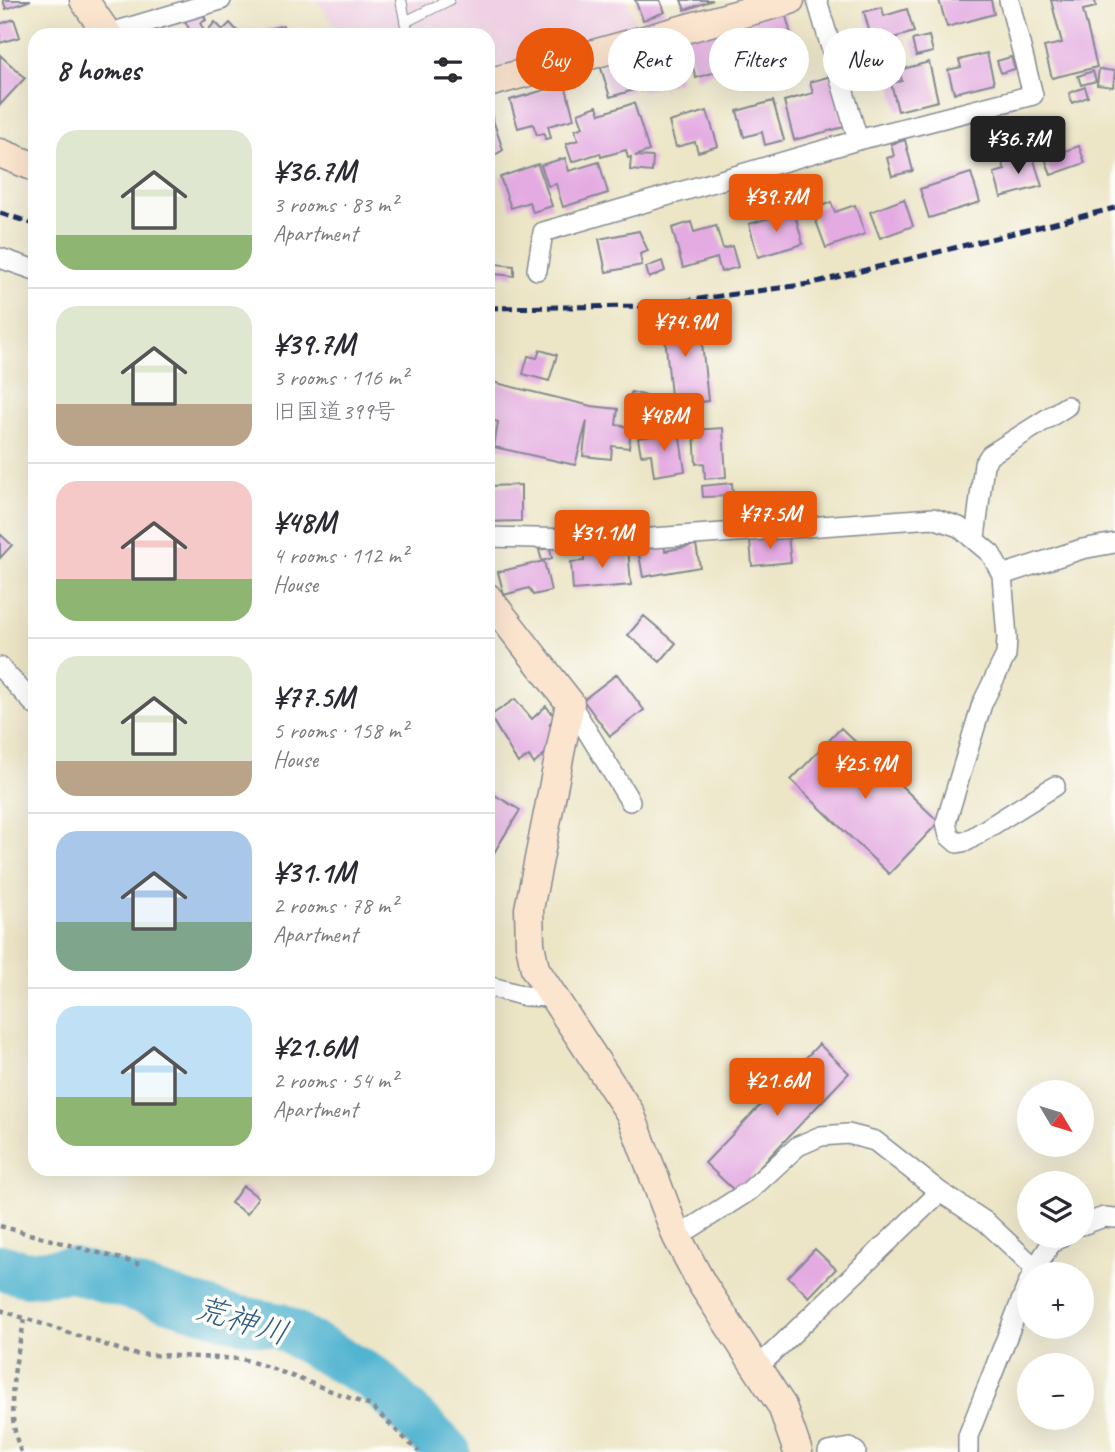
<!DOCTYPE html>
<html lang="en">
<head>
<meta charset="utf-8">
<style>
  :root { --surface:#fff; --page:#f2f2f3; --text:#2b2b33; --muted:#7c7c81; --line:#e1e1e2; --accent:#ea580c }
  body { margin:0; font-family:Caveat,"Klee One",sans-serif; background:var(--page); color:var(--text); height:100vh; display:flex; flex-direction:column; font-size:26px; white-space:nowrap }
  * { box-sizing:border-box; margin:0 }
  p { font-size:23px; color:var(--muted) }
  .icon { flex:none; width:38px; height:38px; fill:none; stroke:currentColor; stroke-width:2; stroke-linecap:round; stroke-linejoin:round }
  .map { position:relative; flex:1; overflow:hidden }
  .panel { position:absolute; left:28px; top:28px; width:467px; height:1148px; display:flex; flex-direction:column; background:var(--surface); border-radius:21px; box-shadow:0 7px 28px #0002 }
  .panel>* { flex:none }
  .banner { position:absolute; left:516px; top:28px; width:494px; height:63px; display:flex; gap:14px }
  .needle { width:46px; rotate:128deg }
  .controls { position:absolute; left:1017px; top:1080px; display:grid; gap:14px }
  .controls a { display:grid; place-items:center; width:77px; height:77px; border-radius:50%; background:var(--surface); box-shadow:0 7px 28px #0002; font-size:35px }
  .price { position:absolute; translate:-50% -60px; padding:0 16px; border-radius:7px; background:var(--accent); color:#fff; font-size:23px; line-height:46px; filter:drop-shadow(0 2px 4px #0008) }
  .price::after { content:''; position:absolute; left:50%; top:42px; width:21px; height:16px; margin-left:-10px; background:inherit; clip-path:polygon(0 0,100% 0,50% 100%) }
  .price.on { background:#222; color:#fff }
  ul { padding:0; list-style:none }
  li { display:flex; align-items:center; gap:21px; height:175px; padding:0 28px }
  li+li { border-top:2px solid var(--line) }
  li span { display:grid; place-items:center; flex:none; width:196px; height:140px; border-radius:21px; color:#555 }
  li>.icon { margin-inline-start:auto }
  span .icon { width:84px; height:84px; fill:#fffc; stroke-width:1 }
  li b { font-size:30px }
  h2 { display:flex; justify-content:space-between; align-items:center; height:84px; padding:0 28px; font-size:30px }
  .chip { padding:0 24px; border-radius:32px; background:var(--surface); box-shadow:0 7px 28px #0002; font-size:24px; line-height:63px }
  .chip.on { background:var(--accent); color:#fff }
  .map>svg:first-child { display:block }
  .built { fill:#f0d0e4 }
  .lines { fill:none; stroke-linecap:round; stroke-linejoin:round }
  .river { stroke:#51b4d0; stroke-width:46 }
  .building { fill:#e4abe2 }
  .lane-casing { stroke:#848a92; stroke-width:12 }
  .street-casing { stroke:#848a92; stroke-width:22 }
  .secondary-casing { stroke:#848a92; stroke-width:31 }
  .path { stroke:#848a92; stroke-width:4.5; stroke-dasharray:5 5; stroke-linecap:butt }
  .lane { stroke:#fff; stroke-width:10 }
  .street { stroke:#fff; stroke-width:19 }
  .secondary { stroke:#fce5cf; stroke-width:28 }
  .rail { stroke:#1b2f5e; stroke-width:5; stroke-dasharray:10 5; stroke-linecap:butt }
  .labels { text-anchor:middle; stroke-width:7; stroke-linejoin:round; paint-order:stroke }
  .water-label { font-size:32px; font-style:italic; fill:#2e5e86; stroke:#fdfcf7 }
</style>
</head>
<body>
<div class="map">
<svg width="1115" height="1452" viewBox="0 0 1115 1452">
  <rect width="100%" height="100%" fill="#fdfcf7"/>
  <filter id="ink" filterUnits="userSpaceOnUse"><feTurbulence type="fractalNoise" baseFrequency=".0143" numOctaves="2"/><feDisplacementMap in="SourceGraphic" scale="14" xChannelSelector="R" yChannelSelector="G"/><feConvolveMatrix kernelMatrix="1 2 1 2 8 2 1 2 1" color-interpolation-filters="sRGB"/></filter>
  <filter id="wash" filterUnits="userSpaceOnUse"><feTurbulence type="fractalNoise" baseFrequency=".00686" numOctaves="4" result="noise"/><feDisplacementMap in="SourceGraphic" scale="28" xChannelSelector="R" yChannelSelector="G"/><feGaussianBlur stdDeviation="1.57" result="paint"/><feColorMatrix in="noise" values="0 0 0 0 0 0 0 0 0 0 0 0 0 0 0 0 0 1.4 0 .05"/><feComposite in="paint" operator="in"/></filter>
  <g filter="url(#wash)">
    <rect width="100%" height="100%" fill="#ece5c6"/>
    <path class="built" d="M316 0H627L637 27 544 78 488 94V35H342Z"/>
    <g class="lines">
      <path class="river" d="M0 1267 26 1274 72 1270 230 1317 280 1326 374 1379 448 1452"/>
    </g>
    <g id="blocks">
      <path class="building" d="M3 0H31L6 9Z
        M635 0H660L665 12 643 20Z
        M681 0H713L685 10Z
        M939 0H991L994 14 947 27Z
        M1051 0H1095L1096 7 1083 10 1097 67 1052 78 1044 47 1062 43Z
        M882 7 884 16 907 9 914 32 873 44 864 12Z
        M784 9 792 38 734 54 726 26Z
        M201 10 206 20 200 23 204 30 198 35H192L184 19Z
        M14 19 20 37 0 43V24Z
        M215 22 223 30 230 23 241 35H204Z
        M722 24 735 66 696 78 684 36Z
        M283 25 286 35H264L263 31Z
        M929 36 933 52 916 56 912 40Z
        M671 47 680 81 641 91 633 58Z
        M987 53 994 83 954 93 948 70 961 67 959 60Z
        M0 55 25 78 0 105Z
        M1011 57 1015 69 1001 73 997 61Z
        M624 58 634 90 610 97 600 65Z
        M929 62 938 101 898 111 891 83 902 81 899 70Z
        M1099 69 1115 71 1113 87 1097 85Z
        M1093 71 1096 81 1081 85 1078 76Z
        M831 76 844 127 794 140 784 101 813 93 810 82Z
        M565 84 574 119 548 126 551 138 545 139 544 133 537 135 533 124 518 128 510 100Z
        M1085 87 1088 97 1072 103 1069 93Z
        M773 101 784 140 765 145 762 132 744 137 737 111Z
        M634 103 649 151 635 156 653 157 652 172 630 170 631 157 628 158 626 150 601 157 600 153 572 162 566 144 578 140 575 130 583 127 578 113 597 106 600 114Z
        M489 108 503 150 488 159V108Z
        M707 111 718 146 698 152 695 142 676 147 669 122Z
        M998 113 1004 131 992 135 986 116Z
        M905 140 913 171 892 176 887 158 894 156 891 144Z
        M1079 146 1085 163 1051 175 1045 158Z
        M1032 154 1042 186 1001 197 994 173 1005 170 1002 162Z
        M565 158 569 171 599 162 608 193 563 207 556 184 548 186 541 165Z
        M538 164 552 206 533 212 529 202 511 208 500 177Z
        M971 173 980 202 929 218 920 189Z
        M904 199 913 226 880 238 870 212Z
        M831 202 835 212 855 205 865 234 826 248 812 210Z
        M794 211 803 244 758 257 749 224Z
        M691 222 694 232 716 226 723 249 732 246 738 267 721 272 717 258 683 268 672 228Z
        M639 231 648 251 640 254 642 265 606 272 599 239Z
        M662 261 665 271 649 278 646 267Z
        M495 264 514 266V276L494 274Z
        M699 313 708 401 672 405 663 317Z
        M540 350 557 355 549 381 523 374 528 356 537 358Z
        M488 381 591 406 618 409 616 425 631 427 629 448 612 446 611 459 583 456 587 421 575 465 494 447 498 422 488 419Z
        M631 392 668 401V411L656 408 654 418 626 411Z
        M723 428 726 477 705 479 704 463 696 464 694 430Z
        M679 432 685 471 654 476 651 454 641 455 638 438Z
        M732 483 733 496 703 497 702 486Z
        M521 485V521L488 522V486Z
        M0 534 12 545 0 558Z
        M788 536 791 562 752 566 750 540Z
        M664 544 665 551 696 545 700 567 643 577 638 549Z
        M550 548 552 558 542 561 539 550Z
        M628 548 631 585 573 590 571 562 584 561V552Z
        M544 561 551 591 533 595 529 588 504 595 498 572Z
        M644 616 676 643 660 662 628 635Z
        M617 674 644 710 610 736 583 700Z
        M515 699 532 719 546 706 555 717 549 724 556 733 553 746 534 764 529 756 518 763 490 716Z
        M841 728 939 822 889 874 791 780Z
        M488 791 520 810 492 856 488 853Z
        M819 1044 849 1073 736 1192 705 1163Z
        M243 1186 258 1197 247 1214 231 1203Z
        M815 1249 836 1269 809 1297 788 1277Z"/>
    </g>
  </g>
  <g filter="url(#ink)">
    <use href="#blocks" fill-opacity="0" stroke="#848a92" stroke-width="2"/>
    <g class="lines">
      <g class="lane-casing">
        <path id="lane" d="M401 0 408 35
          M405 22 449 0"/>
      </g>
      <g class="street-casing">
        <path id="street" d="M817 0 858 140
          M107 34 221 0
          M0 258 35 270
          M537 270 543 232 858 140 1033 95 1009 0
          M488 537 624 540 933 518 959 527 991 554 1002 575 1007 638 1006 655 982 704 946 822 949 836 957 843 967 841 1055 786
          M975 538 984 464 990 455 1067 406
          M1002 575 1082 549 1115 543
          M0 667 35 705
          M570 703 630 801
          M488 986 525 996 553 997
          M1082 1225 1104 1217 1115 1218
          M677 1237 749 1191 798 1146 821 1136 848 1134 875 1141 940 1192 986 1222 1034 1267
          M1032 1274 1050 1245 1062 1236
          M758 1367 940 1192
          M828 1452 850 1448 856 1452
          M968 1452V1436L1029 1281"/>
      </g>
      <g class="secondary-casing">
        <path id="secondary" d="M84 0 108 35
          M488 83 790 0
          M0 153 35 167
          M488 598 570 703 529 909 530 944 535 969 630 1113 677 1237 702 1284 782 1406 798 1452"/>
      </g>
      <path class="path" d="M0 1226 139 1264
        M0 1310 133 1354 242 1359 268 1367 371 1406 419 1452
        M21 1452C4 1408 15 1363 25 1319"/>
      <use href="#lane" class="lane"/>
      <use href="#street" class="street"/>
      <use href="#secondary" class="secondary"/>
      <path class="rail" d="M0 213 35 224
        M488 308 647 306 809 284 1115 208"/>
    </g>
  </g>
  <g class="labels">
    <g class="water-label">
      <text transform="translate(242 1320) rotate(17)" y="11">荒神川</text>
    </g>
  </g>
</svg>
<div class="controls">
<a><svg class="needle" viewBox="-14 -14 28 28"><path d="M0-13l5 13h-10z" fill="#e53935"/><path d="M0 13l5-13h-10z" fill="#7c7c81"/></svg></a>
<a><svg class="icon" aria-label="layers" viewBox="0 0 24 24"><path d="M12 4l9 5-9 5-9-5zM3 14l9 5 9-5"/></svg></a>
<a>+</a>
<a>−</a>
</div>
<b class="price on" style="left:1018px;top:176px">¥36.7M</b>
<b class="price" style="left:776px;top:234px">¥39.7M</b>
<b class="price" style="left:685px;top:359px">¥74.9M</b>
<b class="price" style="left:664px;top:453px">¥48M</b>
<b class="price" style="left:770px;top:551px">¥77.5M</b>
<b class="price" style="left:602px;top:570px">¥31.1M</b>
<b class="price" style="left:865px;top:801px">¥25.9M</b>
<b class="price" style="left:777px;top:1118px">¥21.6M</b>
<div class="banner">
<a class="chip on">Buy</a>
<a class="chip">Rent</a>
<a class="chip">Filters</a>
<a class="chip">New</a>
</div>
<section class="panel">
<h2>8 homes<svg class="icon" aria-label="filters" viewBox="0 0 24 24"><path d="M4 7h16M4 17h16"/><circle cx="9" cy="7" r="2"/><circle cx="15" cy="17" r="2"/></svg></h2>
<ul>
<li><span style="background:linear-gradient(#dfe7d0 75%,#8fb573 0)"><svg class="icon" aria-label="home" viewBox="0 0 24 24"><path d="M3 11l9-7 9 7M6 9v11h12V9"/></svg></span><div><b>¥36.7M</b><p>3 rooms · 83 m²</p><p>Apartment</p></div></li>
<li><span style="background:linear-gradient(#dfe7d0 70%,#b9a48a 0)"><svg class="icon" aria-label="home" viewBox="0 0 24 24"><path d="M3 11l9-7 9 7M6 9v11h12V9"/></svg></span><div><b>¥39.7M</b><p>3 rooms · 116 m²</p><p>旧国道399号</p></div></li>
<li><span style="background:linear-gradient(#f6c9c9 70%,#8fb573 0)"><svg class="icon" aria-label="home" viewBox="0 0 24 24"><path d="M3 11l9-7 9 7M6 9v11h12V9"/></svg></span><div><b>¥48M</b><p>4 rooms · 112 m²</p><p>House</p></div></li>
<li><span style="background:linear-gradient(#dfe7d0 75%,#b9a48a 0)"><svg class="icon" aria-label="home" viewBox="0 0 24 24"><path d="M3 11l9-7 9 7M6 9v11h12V9"/></svg></span><div><b>¥77.5M</b><p>5 rooms · 158 m²</p><p>House</p></div></li>
<li><span style="background:linear-gradient(#a9c7e8 65%,#7fa58c 0)"><svg class="icon" aria-label="home" viewBox="0 0 24 24"><path d="M3 11l9-7 9 7M6 9v11h12V9"/></svg></span><div><b>¥31.1M</b><p>2 rooms · 78 m²</p><p>Apartment</p></div></li>
<li><span style="background:linear-gradient(#bfe0f5 65%,#8fb573 0)"><svg class="icon" aria-label="home" viewBox="0 0 24 24"><path d="M3 11l9-7 9 7M6 9v11h12V9"/></svg></span><div><b>¥21.6M</b><p>2 rooms · 54 m²</p><p>Apartment</p></div></li>
</ul>
</section>
</div>
</body>
</html>
